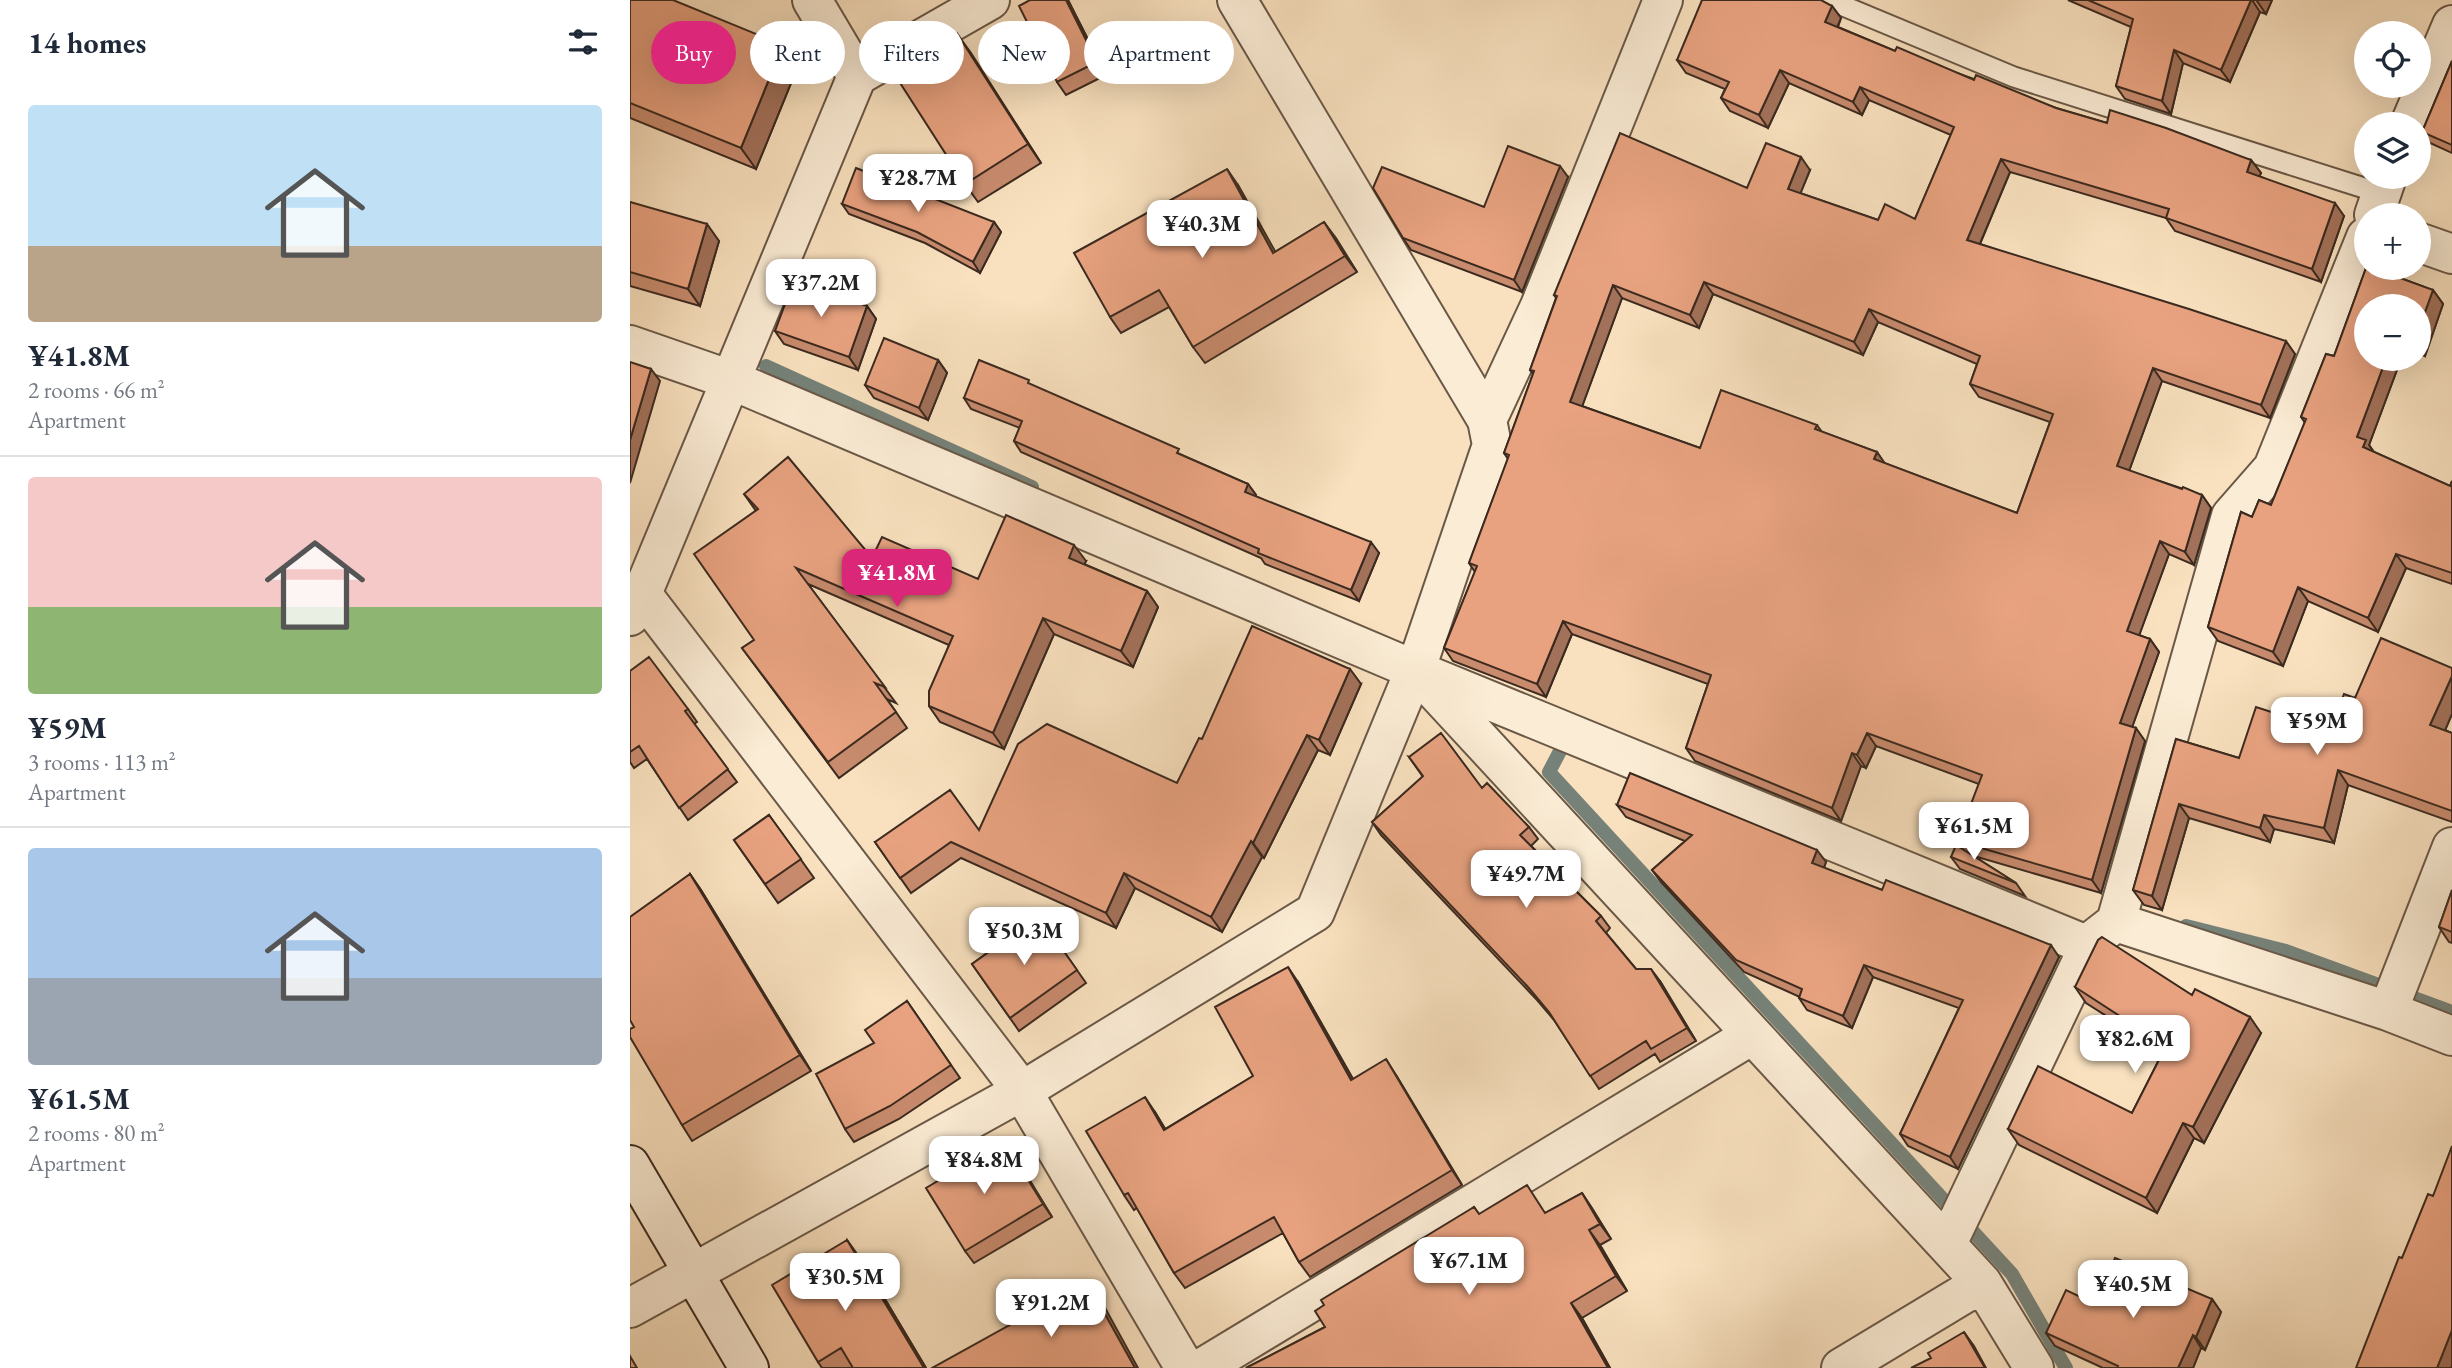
<!DOCTYPE html>
<html lang="en">
<head>
<meta charset="utf-8">
<style>
  :root { --surface:#fff; --page:#f6f6f7; --text:#1f2937; --muted:#747a83; --line:#e0e1e3; --accent:#db2777 }
  body { margin:0; font-family:"EB Garamond",serif; background:var(--page); color:var(--text); height:100vh; display:flex; flex-direction:column; font-size:26px; white-space:nowrap }
  * { box-sizing:border-box; margin:0 }
  p { font-size:23px; color:var(--muted) }
  .icon { flex:none; width:38px; height:38px; fill:none; stroke:currentColor; stroke-width:2; stroke-linecap:round; stroke-linejoin:round }
  .map { position:relative; flex:1; overflow:hidden }
  .panel { display:flex; flex-direction:column; background:var(--surface); width:630px }
  .panel>* { flex:none }
  .hud { position:absolute; left:21px; top:21px; width:665px; height:63px; display:flex; gap:14px }
  .buttons { position:absolute; left:1724px; top:21px; display:grid; gap:14px }
  .buttons a { display:grid; place-items:center; width:77px; height:77px; border-radius:50%; background:var(--surface); box-shadow:0 7px 28px #0002; font-size:35px }
  .price { position:absolute; translate:-50% -60px; padding:0 16px; border-radius:14px; background:#fff; color:#222; font-size:23px; line-height:46px; filter:drop-shadow(0 2px 4px #0008) }
  .price::after { content:''; position:absolute; left:50%; top:42px; width:21px; height:16px; margin-left:-10px; background:inherit; clip-path:polygon(0 0,100% 0,50% 100%) }
  .price.selected { background:var(--accent); color:#fff }
  ul { padding:0; list-style:none }
  li { display:grid; align-content:center; gap:14px; height:371px; padding:0 28px }
  li+li { border-top:2px solid var(--line) }
  li span { display:grid; place-items:center; height:217px; border-radius:7px; color:#555 }
  li>.icon { margin-inline-start:auto }
  span .icon { width:126px; height:126px; fill:#fffc; stroke-width:1 }
  li b { font-size:30px }
  h2 { display:flex; justify-content:space-between; align-items:center; height:84px; padding:0 28px; font-size:30px }
  .pill { padding:0 24px; border-radius:32px; background:var(--surface); box-shadow:0 7px 28px #0002; font-size:24px; line-height:63px }
  .pill.selected { background:var(--accent); color:#fff }
  main { display:flex; flex:1; min-height:0 }
  .map>svg:first-child { display:block }
  .lines { fill:none; stroke-linecap:round; stroke-linejoin:round }
  .stream { stroke:#768279; stroke-width:14 }
  .lane-casing { stroke:#6a5847; stroke-width:23 }
  .street-casing { stroke:#6a5847; stroke-width:42 }
  .secondary-casing { stroke:#3b2a1f; stroke-width:42 }
  .lane { stroke:#fbecd5; stroke-width:19 }
  .street { stroke:#fbecd5; stroke-width:38 }
  .secondary { stroke:#fbecd5; stroke-width:38 }
  .wall { fill:#c88b6e; stroke:#3b2a1f; stroke-width:2; fill-rule:evenodd }
  .shaded-wall { fill:#a2715a; stroke:#3b2a1f; stroke-width:2 }
  .building { fill:#e8a280; stroke:#3b2a1f; stroke-width:2; fill-rule:evenodd }
</style>
</head>
<body>
<main>
<section class="panel">
<h2>14 homes<svg class="icon" aria-label="filters" viewBox="0 0 24 24"><path d="M4 7h16M4 17h16"/><circle cx="9" cy="7" r="2"/><circle cx="15" cy="17" r="2"/></svg></h2>
<ul>
<li><span style="background:linear-gradient(#bfe0f5 65%,#b9a48a 0)"><svg class="icon" aria-label="home" viewBox="0 0 24 24"><path d="M3 11l9-7 9 7M6 9v11h12V9"/></svg></span><div><b>¥41.8M</b><p>2 rooms · 66 m²</p><p>Apartment</p></div></li>
<li><span style="background:linear-gradient(#f6c9c9 60%,#8fb573 0)"><svg class="icon" aria-label="home" viewBox="0 0 24 24"><path d="M3 11l9-7 9 7M6 9v11h12V9"/></svg></span><div><b>¥59M</b><p>3 rooms · 113 m²</p><p>Apartment</p></div></li>
<li><span style="background:linear-gradient(#a9c7e8 60%,#9aa5b1 0)"><svg class="icon" aria-label="home" viewBox="0 0 24 24"><path d="M3 11l9-7 9 7M6 9v11h12V9"/></svg></span><div><b>¥61.5M</b><p>2 rooms · 80 m²</p><p>Apartment</p></div></li>
</ul>
</section>
<div class="map">
<svg width="1822" height="1368" viewBox="0 0 1822 1368">
  <rect width="100%" height="100%" fill="#f9e1bf"/>
  <filter id="stains"><feTurbulence type="fractalNoise" baseFrequency=".00286" numOctaves="4"/><feColorMatrix values="0 0 0 0 .2 0 0 0 0 .09 0 0 0 0 .02 0 0 0 .5 -.17"/></filter>
  <radialGradient id="worn" r=".72"><stop offset=".6" stop-color="#630" stop-opacity="0"/><stop offset="1" stop-color="#630" stop-opacity=".3"/></radialGradient>
  <g class="lines">
    <path class="stream" d="M136 366 402 487
      M939 734 919 772 1382 1274 1436 1368
      M1556 926 1656 951 1822 1012"/>
    <g class="lane-casing">
      <path id="lane" d="M1199 0 1384 77 1750 193"/>
    </g>
    <g class="street-casing">
      <path id="street" d="M182 0 227 76
        M607 0 857 420
        M1780 124 1822 25
        M1744 215 1757 177
        M1788 242 1822 254
        M0 345 101 380 785 670 1459 946V943L1486 922 1758 1011 1822 1036
        M12 594 392 1091 555 1368
        M0 616 12 594 227 76 360 0
        M794 679 1352 1283 1404 1368
        M1486 922 1601 516 1643 468 1736 237
        M1758 1011 1822 847
        M1317 1244 1459 946
        M0 1308 392 1091 685 912 790 657 862 445 857 420 910 306 1033 0
        M572 1368 1122 1035
        M1211 1368 1352 1283"/>
    </g>
    <g class="secondary-casing">
      <path id="secondary" d="M0 1165 119 1368"/>
    </g>
    <use href="#lane" class="lane"/>
    <use href="#street" class="street"/>
    <use href="#secondary" class="secondary"/>
  </g>
  <path class="wall" d="M0 0 168 66 126 169 0 118Z
    M438 0 476 75 436 95 427 82Z
    M1438 0H1642L1636 14 1630 12 1600 82 1553 63 1541 114 1495 99 1486 86 1501 27Z
    M1202 6 1211 18 1208 27 1265 51 1426 108 1477 123 1621 160 1631 173 1629 176 1714 216 1691 282 1545 231 1536 218 1380 172 1350 244 1665 354 1640 418 1532 381 1499 471 1572 495 1581 508 1564 565 1539 554 1509 635 1520 639 1529 652 1502 727 1515 741 1471 893 1344 856 1386 883 1395 896 1330 869 1321 857 1332 849 1327 841 1349 784 1246 746 1236 768 1231 766 1211 821 1065 761 1056 748 1078 684 942 634 916 697 823 661 814 648 845 572 839 563 878 459 874 453 903 374 900 370 926 298 924 295 1117 188 1180 170 1170 193 1248 220 1285 219 1321 135 1239 100 1232 115 1159 83 1138 128 1100 111 1091 98 1095 89 1056 73 1047 60ZM1083 294 1233 355 1248 322 1347 364 1340 384 1349 397 1420 422 1387 513 1254 463 1247 452 1192 432 1187 425 1070 448 952 406 992 298 1069 328Z
    M328 35 411 163 348 202 335 184Z
    M1822 61V153L1800 143 1792 132Z
    M938 177 892 292 781 250 773 238 854 207Z
    M608 185 645 252 694 222 727 272 575 363 563 347 539 307 491 333 480 317Z
    M0 202 89 241 70 306 0 286Z
    M212 204 364 222 371 232 350 273 295 243 219 214Z
    M1736 268H1743L1803 290 1813 304 1795 356 1788 354V306H1736V359H1771L1739 445 1744 452 1820 486 1822 481V584L1776 568 1748 632 1678 601 1653 666 1588 641 1578 627 1611 512 1622 517 1629 500 1641 505 1675 423 1671 417 1696 354 1704 356Z
    M237 306 246 319 228 370 154 344 145 331Z
    M308 360 317 373 298 420 244 398 235 385Z
    M403 386 554 456 618 484 626 495 625 496 749 553 729 601 635 564 631 558 391 452 384 441 390 428 341 409 334 398Z
    M114 494 242 558 348 579 456 561 454 564 517 591 528 607 503 667 424 634 374 749 310 722 299 706 319 645 178 584 266 703 257 699 277 728 209 778 112 648 124 640 126 511Z
    M0 671 58 709 67 722 64 724 107 782 58 820 17 759 4 768 0 762Z
    M731 684 700 755 688 750 634 858 632 857 592 932 505 888 486 928 331 858 281 893 245 842 349 830 547 783 572 739Z
    M1725 698 1822 714 1815 730 1822 733V822L1718 785 1704 843 1644 829 1640 842 1559 818 1532 910 1514 905 1503 890 1546 739 1609 758 1700 731Z
    M779 757 852 788 899 827 908 839 901 846 971 916 980 928 976 933 1006 969 1030 981 1066 1041 1030 1062 1025 1054 969 1089 924 1020 907 1000 751 835 742 822 793 777Z
    M987 805 1196 862 1194 868 1429 957 1328 1169 1278 1146 1270 1134 1329 1008 1243 977 1222 1028 1177 1010 1169 998 1170 997 1114 972 1031 882 1022 870 1055 841 996 817Z
    M139 815 184 878 148 903 104 840Z
    M60 874 71 890 181 1071 62 1141 52 1125 4 1027Z
    M1822 890V943L1819 942 1809 927Z
    M409 916 456 983 389 1031 342 964Z
    M668 982 723 1079 766 1075 832 1185 680 1277 669 1262 653 1233 555 1288 544 1273 507 1208 504 1210 494 1195 525 1112 535 1129 623 1076Z
    M1445 987 1562 995 1631 1033 1574 1143 1564 1138 1527 1213 1389 1145 1378 1129 1502 1113 1533 1052 1456 1003Z
    M277 1001 330 1078 269 1119 224 1142 215 1129 244 1043Z
    M383 1153 422 1217 344 1263 335 1251Z
    M952 1193 981 1239 970 1245 997 1291 952 1318 980 1368H616L695 1327 844 1207 849 1214 916 1213Z
    M217 1240 234 1264 296 1368H192L188 1362Z
    M1582 1299 1591 1312 1575 1350 1571 1348 1563 1368H1473L1425 1346 1416 1333 1465 1304Z"/>
  <path class="shaded-wall" d="M436 0H438L476 75 467 62Z
    M1621 0H1622L1630 12 1600 82 1591 70Z
    M1628 0H1642L1636 14 1627 1Z
    M1202 6 1211 18 1204 35 1195 22Z
    M328 35 341 53 411 163 398 144Z
    M153 45 168 66 126 169 111 148Z
    M1544 50 1553 63 1541 114 1532 101Z
    M1150 70 1159 83 1138 128 1129 115Z
    M1230 87 1239 100 1232 115 1223 102Z
    M1171 157 1180 170 1167 202 1158 189Z
    M1371 159 1380 172 1346 253 1337 240Z
    M1621 160 1631 173 1626 185 1617 172Z
    M930 166 938 177 892 292 884 280Z
    M597 169 608 185 655 269 643 253Z
    M1705 203 1714 216 1691 282 1682 269Z
    M364 222 371 232 350 273 343 262Z
    M694 222 706 238 727 272 715 256Z
    M77 224 89 241 70 306 58 289Z
    M1074 282 1083 294 1069 328 1060 315Z
    M983 285 992 298 949 415 940 402Z
    M1803 290 1813 304 1795 356 1788 347V331Z
    M237 306 246 319 228 370 219 357Z
    M1239 309 1248 322 1233 355 1224 342Z
    M1656 341 1665 354 1640 418 1631 405Z
    M1756 359H1771L1739 445 1746 455 1733 447 1727 437Z
    M308 360 317 373 298 420 289 408Z
    M1523 368 1532 381 1496 479 1487 466Z
    M21 369 30 381 0 483V440Z
    M1247 452 1256 465 1244 459Z
    M618 484 626 495 622 502 615 492Z
    M1572 495 1581 508 1564 565 1555 552Z
    M1530 541 1539 554 1506 644 1497 631Z
    M741 542 749 553 729 601 721 590Z
    M444 545 456 561 450 574 439 558Z
    M1766 554 1776 568 1748 632 1738 618Z
    M1668 587 1678 601 1653 666 1643 652Z
    M517 591 528 607 503 667 491 651Z
    M413 618 424 634 374 749 363 733Z
    M933 621 942 634 916 697 907 684Z
    M1520 639 1529 652 1499 736 1490 723Z
    M720 669 731 684 700 755 689 740Z
    M1822 676V714L1811 740 1800 725Z
    M1506 728 1515 741 1471 893 1462 880Z
    M1237 733 1246 746 1236 768 1227 755Z
    M677 735 688 750 634 858 623 843Z
    M1222 753 1231 766 1211 821 1202 808Z
    M1708 770 1718 785 1704 843 1694 828Z
    M1549 804 1559 818 1532 910 1522 896Z
    M1634 815 1644 829 1640 842 1630 828Z
    M621 841 632 857 592 932 581 917Z
    M1187 850 1196 862 1191 875 1182 863Z
    M494 873 505 888 486 928 476 913Z
    M60 874 71 890 181 1071 170 1055Z
    M1421 945 1429 957 1328 1169 1320 1157Z
    M1234 965 1243 977 1222 1028 1213 1016Z
    M658 967 668 982 732 1095 721 1080Z
    M1021 969 1030 981 1066 1041 1057 1028Z
    M1620 1017 1631 1033 1574 1143 1563 1127Z
    M756 1059 766 1075 832 1185 822 1170Z
    M515 1097 525 1112 545 1145 534 1130Z
    M1553 1123 1564 1138 1527 1213 1516 1198Z
    M374 1141 383 1153 422 1217 413 1204Z
    M952 1193 962 1208 981 1239 970 1224Z
    M959 1230 970 1245 997 1291 986 1276Z
    M217 1240 234 1264 296 1368H294Z
    M457 1282 474 1306 508 1368H505Z
    M1582 1299 1591 1312 1575 1350 1566 1337Z
    M941 1303 952 1318 980 1368H978Z
    M1822 1330V1365L1821 1368H1807Z
    M1334 1332 1344 1346 1356 1368H1355Z
    M1563 1335 1571 1348 1563 1368H1548Z"/>
  <path class="building" d="M0 0H43L153 45 111 148 0 103Z
    M400 0H436L467 62 427 82 389 6Z
    M1072 0H1191L1202 6 1195 22 1265 51 1267 47 1344 80 1346 75 1426 108 1477 123 1480 110 1536 128 1621 160 1617 172 1705 203 1682 269 1536 218 1539 209 1371 159 1337 240 1559 309 1656 341 1631 405 1523 368 1487 466 1552 489 1553 487 1572 495 1555 552 1530 541 1497 631 1520 639 1490 723 1506 728 1462 880 1327 841 1352 775 1237 733 1227 755 1222 753 1202 808 1056 748 1081 675 933 621 907 684 814 648 847 566 839 563 879 455 874 453 904 371 900 370 927 296 924 295 990 133 1117 188 1136 143 1171 157 1158 189 1248 220 1255 204 1285 219 1324 127 1230 87 1223 102 1150 70 1129 115 1091 98 1099 82 1047 60ZM1074 282 1224 342 1239 309 1350 356 1340 384 1423 414 1387 513 1244 459 1247 452 1185 429 1187 425 1091 390 1070 448 940 402 983 285 1060 315Z
    M1458 0H1621L1591 70 1544 50 1532 101 1486 86 1503 19Z
    M328 35 398 144 335 184 265 75Z
    M1822 61V145L1792 132Z
    M878 146 930 166 884 280 773 238 743 188 752 167 854 207Z
    M226 168 364 222 343 262 287 232 212 204Z
    M597 169 643 253 694 222 715 256 563 347 529 290 480 317 444 253Z
    M0 202 77 224 58 289 0 272Z
    M1736 268H1743L1803 290 1788 331V306H1736V359H1756L1727 437 1736 440 1733 447 1820 486 1822 481V573L1766 554 1738 618 1668 587 1643 652 1578 627 1611 512 1622 517 1629 500 1641 505 1676 419 1671 417 1696 354 1704 356Z
    M164 280 237 306 219 357 145 331Z
    M254 338 308 360 289 408 235 385Z
    M349 360 399 380 398 383 549 449 547 453 618 484 615 492 741 542 721 590 628 553 629 549 384 441 392 421 334 398Z
    M0 362 21 369 0 440Z
    M158 457 242 558 252 537 348 579 376 515 444 545 439 558 517 591 491 651 413 618 363 733 299 706V691L323 636 166 568 255 687 245 683 266 712 198 762 112 648 124 640 64 554 128 509 114 494Z
    M622 626 720 669 689 740 677 735 623 843 621 841 581 917 494 873 476 913 321 842 270 878 245 842 320 790 349 830 388 744 417 724 547 783 569 738 572 739Z
    M1751 638 1822 668V676L1800 725 1822 733V811L1708 770 1694 828 1634 815 1630 828 1549 804 1522 896 1503 890 1546 739 1609 758 1626 707 1700 731 1714 694 1725 698Z
    M19 657 58 709 55 711 98 769 49 808 9 746 0 752V671Z
    M811 733 852 788 857 783 899 827 890 835 971 916 966 921 1006 969H1021L1057 1028 1021 1049 1016 1041 960 1076 919 1012 898 987 742 822 793 776 779 757Z
    M1000 773 1187 850 1182 863 1252 890 1256 880 1421 945 1320 1157 1270 1134 1333 1000 1234 965 1213 1016 1169 998 1172 989 1106 960 1022 870 1062 835 987 805Z
    M139 815 171 859 135 884 104 840Z
    M1326 845 1386 883 1321 857Z
    M60 874 170 1055 52 1125 0 1037V1029L4 1027 0 1020V917Z
    M1822 890V932L1809 927Z
    M409 916 447 970 380 1018 342 964Z
    M1472 937 1562 995 1565 989 1620 1017 1563 1127 1553 1123 1516 1198 1378 1129 1408 1066 1502 1113 1536 1046 1445 987 1468 940Z
    M658 967 721 1080 756 1059 822 1170 669 1262 644 1217 544 1273 498 1193 494 1195 456 1131 515 1097 534 1130 623 1076 585 1007Z
    M277 1001 321 1065 260 1106 215 1129 186 1074 244 1043 235 1030Z
    M374 1141 413 1204 335 1251 296 1188Z
    M1822 1146V1330L1807 1368H1726L1769 1257 1772 1258 1798 1194 1803 1196Z
    M897 1185 915 1213 952 1193 970 1224 959 1230 986 1276 941 1303 978 1368H616L695 1327 685 1311 694 1305 691 1300 844 1207 849 1214Z
    M217 1240 294 1368H223L211 1348 188 1362 142 1285Z
    M1485 1258 1582 1299 1566 1337 1563 1335 1548 1368H1487L1488 1366 1416 1333 1436 1290 1465 1304Z
    M457 1282 505 1368H302Z
    M1334 1332 1355 1368H1281L1301 1358 1298 1353Z
    M0 1356 7 1368H0Z"/>
  <rect width="100%" height="100%" filter="url(#stains)"/>
  <rect width="100%" height="100%" fill="url(#worn)"/>
</svg>
<div class="buttons">
<a><svg class="icon" aria-label="locate" viewBox="0 0 24 24"><circle cx="12" cy="12" r="6"/><path d="M12 2v4M12 18v4M2 12h4M18 12h4"/></svg></a>
<a><svg class="icon" aria-label="layers" viewBox="0 0 24 24"><path d="M12 4l9 5-9 5-9-5zM3 14l9 5 9-5"/></svg></a>
<a>+</a>
<a>−</a>
</div>
<b class="price" style="left:288px;top:214px">¥28.7M</b>
<b class="price" style="left:572px;top:260px">¥40.3M</b>
<b class="price" style="left:191px;top:319px">¥37.2M</b>
<b class="price selected" style="left:267px;top:609px">¥41.8M</b>
<b class="price" style="left:1687px;top:757px">¥59M</b>
<b class="price" style="left:1344px;top:862px">¥61.5M</b>
<b class="price" style="left:896px;top:910px">¥49.7M</b>
<b class="price" style="left:394px;top:967px">¥50.3M</b>
<b class="price" style="left:1505px;top:1075px">¥82.6M</b>
<b class="price" style="left:354px;top:1196px">¥84.8M</b>
<b class="price" style="left:839px;top:1297px">¥67.1M</b>
<b class="price" style="left:215px;top:1313px">¥30.5M</b>
<b class="price" style="left:1503px;top:1320px">¥40.5M</b>
<b class="price" style="left:421px;top:1339px">¥91.2M</b>
<div class="hud">
<a class="pill selected">Buy</a>
<a class="pill">Rent</a>
<a class="pill">Filters</a>
<a class="pill">New</a>
<a class="pill">Apartment</a>
</div>
</div>
</main>
</body>
</html>
